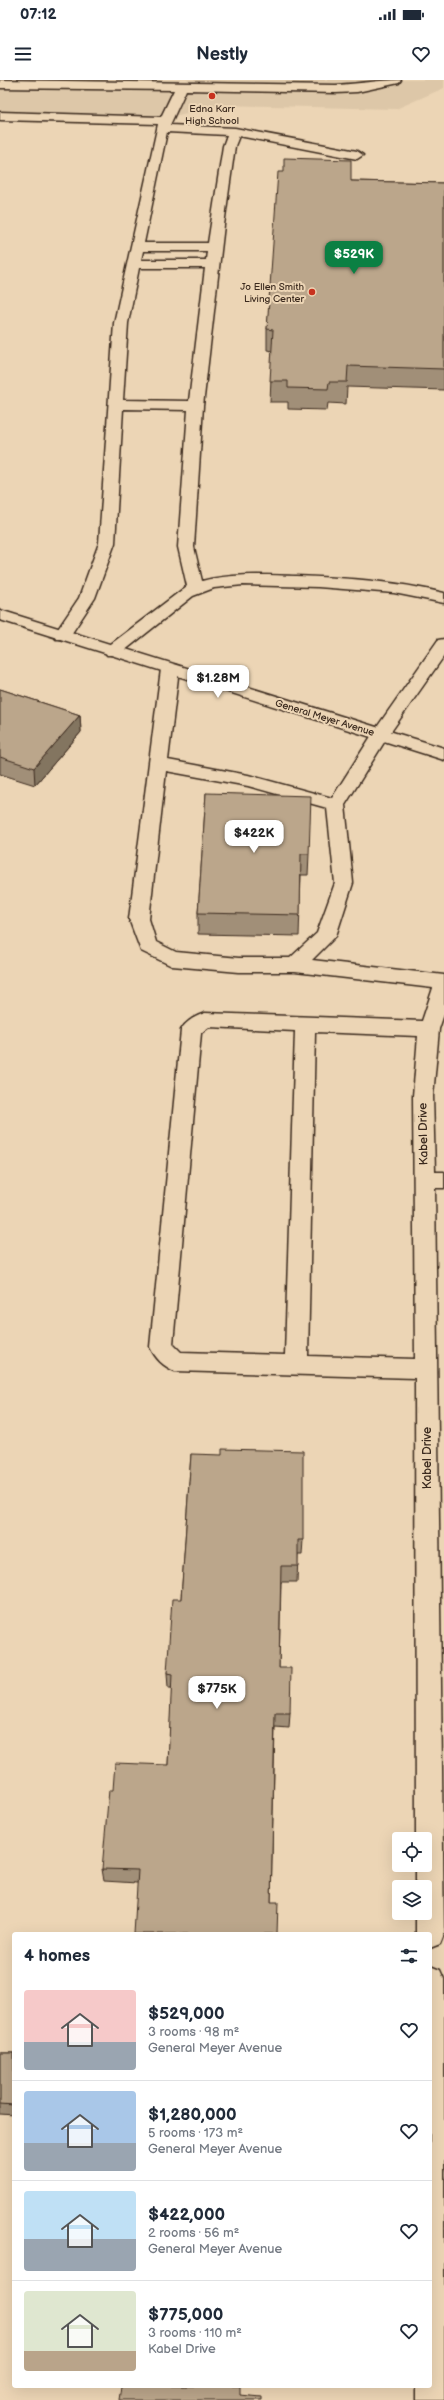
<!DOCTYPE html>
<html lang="en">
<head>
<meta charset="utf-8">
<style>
  :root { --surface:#fff; --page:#f2f2f3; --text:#1f2937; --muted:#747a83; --line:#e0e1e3; --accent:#0b8043 }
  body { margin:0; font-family:"Balsamiq Sans",sans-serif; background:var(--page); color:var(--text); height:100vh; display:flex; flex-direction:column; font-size:15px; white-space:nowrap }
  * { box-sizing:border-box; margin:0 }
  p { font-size:13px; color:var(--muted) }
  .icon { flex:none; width:22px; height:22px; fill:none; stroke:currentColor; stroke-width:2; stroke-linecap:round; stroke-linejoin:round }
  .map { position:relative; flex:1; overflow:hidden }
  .drawer { position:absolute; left:12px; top:1852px; width:420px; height:456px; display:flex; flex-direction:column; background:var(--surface); border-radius:4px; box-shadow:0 4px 16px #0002 }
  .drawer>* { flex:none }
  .fabs { position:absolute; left:392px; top:1752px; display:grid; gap:8px }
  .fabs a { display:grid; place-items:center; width:40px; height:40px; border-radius:4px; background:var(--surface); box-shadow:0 4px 16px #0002; font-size:20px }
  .price { position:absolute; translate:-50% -34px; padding:0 9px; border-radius:8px; background:#fff; color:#222; font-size:13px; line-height:26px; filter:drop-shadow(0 1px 2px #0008) }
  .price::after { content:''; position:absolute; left:50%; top:24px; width:12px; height:9px; margin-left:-6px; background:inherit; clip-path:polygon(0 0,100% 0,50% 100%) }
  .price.current { background:var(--accent); color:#fff }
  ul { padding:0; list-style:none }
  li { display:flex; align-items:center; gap:12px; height:100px; padding:0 12px }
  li+li { border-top:1px solid var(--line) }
  li span { display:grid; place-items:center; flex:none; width:112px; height:80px; border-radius:4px; color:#555 }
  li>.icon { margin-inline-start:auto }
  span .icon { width:48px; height:48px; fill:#fffc; stroke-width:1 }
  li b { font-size:17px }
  h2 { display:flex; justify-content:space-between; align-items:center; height:48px; padding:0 12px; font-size:17px }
  .status { display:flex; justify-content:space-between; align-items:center; height:28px; padding:0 20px; background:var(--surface); direction:ltr }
  .status svg { height:11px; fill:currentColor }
  header { display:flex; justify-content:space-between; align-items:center; height:52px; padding:0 12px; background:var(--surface); font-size:18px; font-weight:600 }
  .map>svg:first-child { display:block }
  .built { fill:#ddc7a8 }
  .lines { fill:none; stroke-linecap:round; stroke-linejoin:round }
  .minor-casing { stroke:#3b2a1e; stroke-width:3 }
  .major-casing { stroke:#3b2a1e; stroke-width:3 }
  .minor { fill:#ecd5b5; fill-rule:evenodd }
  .major { fill:#ecd5b5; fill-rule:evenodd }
  .wall { fill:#a18f78; stroke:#3b2a1e }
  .shaded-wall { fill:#837461; stroke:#3b2a1e }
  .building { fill:#bba68b; stroke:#3b2a1e }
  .poi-dot { fill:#c8321e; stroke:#ecd5b5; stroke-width:1.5 }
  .labels { text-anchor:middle; stroke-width:4; stroke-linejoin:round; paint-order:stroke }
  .far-poi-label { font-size:10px; fill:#3b2a1e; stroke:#ecd5b5 }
  .far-street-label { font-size:10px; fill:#3b2a1e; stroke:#ecd5b5 }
  .street-label { font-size:12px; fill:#3b2a1e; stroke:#ecd5b5 }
</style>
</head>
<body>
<div class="status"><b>07:12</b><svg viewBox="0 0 49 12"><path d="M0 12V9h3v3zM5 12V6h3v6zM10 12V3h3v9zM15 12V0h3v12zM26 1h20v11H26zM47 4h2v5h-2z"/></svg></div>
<header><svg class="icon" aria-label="menu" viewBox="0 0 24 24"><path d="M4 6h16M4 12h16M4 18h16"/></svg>Nestly<svg class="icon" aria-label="heart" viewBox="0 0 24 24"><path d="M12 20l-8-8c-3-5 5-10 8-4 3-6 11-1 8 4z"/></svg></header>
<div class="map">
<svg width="444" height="2320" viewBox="0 0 444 2320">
  <rect width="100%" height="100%" fill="#ecd5b5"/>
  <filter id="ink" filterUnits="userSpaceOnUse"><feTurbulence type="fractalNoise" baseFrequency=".025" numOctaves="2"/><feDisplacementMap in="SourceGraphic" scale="8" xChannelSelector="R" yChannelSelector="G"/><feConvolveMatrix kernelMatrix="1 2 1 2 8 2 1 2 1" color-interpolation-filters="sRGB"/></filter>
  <g filter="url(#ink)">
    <path class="built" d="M0 0H444V8L396 29 222 25 135 45 0 41Z"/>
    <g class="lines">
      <g class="minor-casing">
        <path id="minor" d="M0 0 336 5C358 4 379 0 401 0L399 3 357 12 336 13 186 10 170 45 235 48 357 71 363 75 357 79 239 56 235 66 224 145 203 326 194 467 202 501C232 493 266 495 296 496 346 498 396 501 444 513V523L394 513 318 507 243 505 214 508 193 516 119 575H107L105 571 107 567 187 506 178 467 188 330 123 329 115 463 95 518 68 559H56L54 555 79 518 99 463 114 243 158 44 0 40V32L161 37 174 10 0 8ZM167 52 227 55 223 66 208 163H144ZM143 171H207L206 180H141ZM139 188H205L189 321 123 320 128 243Z
          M444 559V576L388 656 345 725 353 803 336 856 312 880 444 895V934L439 949 433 1016 435 1092H444V1108H435L444 1854 440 1864 430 1868V1854H416V1833H425V1807H416V1785H425V1759H416L415 1298 175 1291C164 1287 155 1278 150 1267L181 950C186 941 196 936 205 933L422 941 433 908 295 892H239L172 886 141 871 129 839 161 589 164 585H176L179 589 168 680 248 695 332 718 375 650 438 560ZM166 691 248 706 327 728 335 803 317 853 290 878H239L176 872 156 862 149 839ZM209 947 295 951 285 1275 181 1272 173 1264 201 953ZM315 952 418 956 413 1016 415 1279 308 1276Z
          M430 1886 440 1890 444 1899V2320H416V2306H430Z"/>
      </g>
      <g class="major-casing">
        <path id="major" d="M0 530 444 668V680L0 540Z"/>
      </g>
      <use href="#minor" class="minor"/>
      <use href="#major" class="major"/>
    </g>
    <path class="wall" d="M284 92 351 101 444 103V310L347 307 346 324 328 323 327 330 288 329V322H270L272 271 267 270V249Z
      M0 609 80 635 81 652 35 705 0 694Z
      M206 713 309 774 308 795H301L299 856 198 854V833Z
      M191 1374 303 1460 302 1475H298L297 1502H281L279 1588 290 1633 289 1648 275 1647 271 1822 277 1854 137 1803 104 1801 102 1789 168 1685 172 1608H168L167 1593 181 1519Z
      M0 1973H14V2035L0 2034Z"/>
    <path class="shaded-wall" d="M80 635 81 652 35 705 34 688Z"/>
    <path class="building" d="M284 78 351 80V101L444 103V289L348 286 347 302H329L328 309 288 308V301H270L273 250 267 249 278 92H284Z
      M0 609 80 635 34 688 0 677Z
      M206 713 311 716 309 774H301L300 835 198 833Z
      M222 1369 303 1371V1460H298V1486H281L279 1588H291L290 1633H275L271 1822H278L277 1854H134L138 1790 102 1789 109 1710H113L115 1683 168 1685 172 1594 167 1593 172 1519H181L191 1374 222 1375Z
      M0 1973H14V2025L0 2024Z
      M121 2306H240V2315L262 2317V2320H119Z"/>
  </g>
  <g class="poi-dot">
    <circle cx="212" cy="16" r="4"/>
    <circle cx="312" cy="212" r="4"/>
  </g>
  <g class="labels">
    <g class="far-poi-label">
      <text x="212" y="32">Edna Karr<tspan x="212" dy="12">High School</tspan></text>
      <text x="304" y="210" text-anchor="end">Jo Ellen Smith<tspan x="304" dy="12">Living Center</tspan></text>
    </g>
    <g class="far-street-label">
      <text transform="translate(325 637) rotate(17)" y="4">General Meyer Avenue</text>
    </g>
    <g class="street-label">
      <text transform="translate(423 1054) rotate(-91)" y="4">Kabel Drive</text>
      <text transform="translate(427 1378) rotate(-90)" y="4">Kabel Drive</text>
    </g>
  </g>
</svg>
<div class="fabs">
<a><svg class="icon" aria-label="locate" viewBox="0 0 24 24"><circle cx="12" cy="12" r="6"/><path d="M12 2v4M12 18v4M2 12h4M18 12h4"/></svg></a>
<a><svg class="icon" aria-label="layers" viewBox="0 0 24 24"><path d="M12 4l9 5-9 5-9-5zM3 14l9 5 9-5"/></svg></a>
</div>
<b class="price current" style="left:354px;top:195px">$529K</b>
<b class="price" style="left:218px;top:619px">$1.28M</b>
<b class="price" style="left:254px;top:774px">$422K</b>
<b class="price" style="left:217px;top:1630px">$775K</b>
<section class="drawer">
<h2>4 homes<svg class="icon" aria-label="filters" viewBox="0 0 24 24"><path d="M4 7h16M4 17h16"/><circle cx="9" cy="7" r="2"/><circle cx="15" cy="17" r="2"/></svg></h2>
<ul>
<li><span style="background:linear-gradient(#f6c9c9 65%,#9aa5b1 0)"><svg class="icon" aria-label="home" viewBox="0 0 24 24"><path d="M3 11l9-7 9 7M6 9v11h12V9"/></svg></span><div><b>$529,000</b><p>3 rooms · 98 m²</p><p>General Meyer Avenue</p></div><svg class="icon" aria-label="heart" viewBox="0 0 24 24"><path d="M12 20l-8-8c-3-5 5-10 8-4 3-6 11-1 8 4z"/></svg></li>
<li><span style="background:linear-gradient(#a9c7e8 65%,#9aa5b1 0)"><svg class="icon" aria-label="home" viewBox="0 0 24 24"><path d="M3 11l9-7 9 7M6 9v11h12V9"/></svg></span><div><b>$1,280,000</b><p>5 rooms · 173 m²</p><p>General Meyer Avenue</p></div><svg class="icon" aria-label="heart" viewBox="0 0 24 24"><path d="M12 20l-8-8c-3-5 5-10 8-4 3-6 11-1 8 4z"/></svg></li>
<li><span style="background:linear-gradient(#bfe0f5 60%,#9aa5b1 0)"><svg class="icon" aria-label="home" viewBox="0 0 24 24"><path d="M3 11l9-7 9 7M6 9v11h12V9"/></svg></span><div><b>$422,000</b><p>2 rooms · 56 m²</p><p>General Meyer Avenue</p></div><svg class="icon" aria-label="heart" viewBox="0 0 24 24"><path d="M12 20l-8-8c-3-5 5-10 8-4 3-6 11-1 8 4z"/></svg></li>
<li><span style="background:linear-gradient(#dfe7d0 75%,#b9a48a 0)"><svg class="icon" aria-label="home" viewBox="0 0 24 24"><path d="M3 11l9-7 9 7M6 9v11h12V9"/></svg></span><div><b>$775,000</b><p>3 rooms · 110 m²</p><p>Kabel Drive</p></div><svg class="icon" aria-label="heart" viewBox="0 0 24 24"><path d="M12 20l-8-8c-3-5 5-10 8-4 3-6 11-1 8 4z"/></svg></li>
</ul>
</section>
</div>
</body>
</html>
